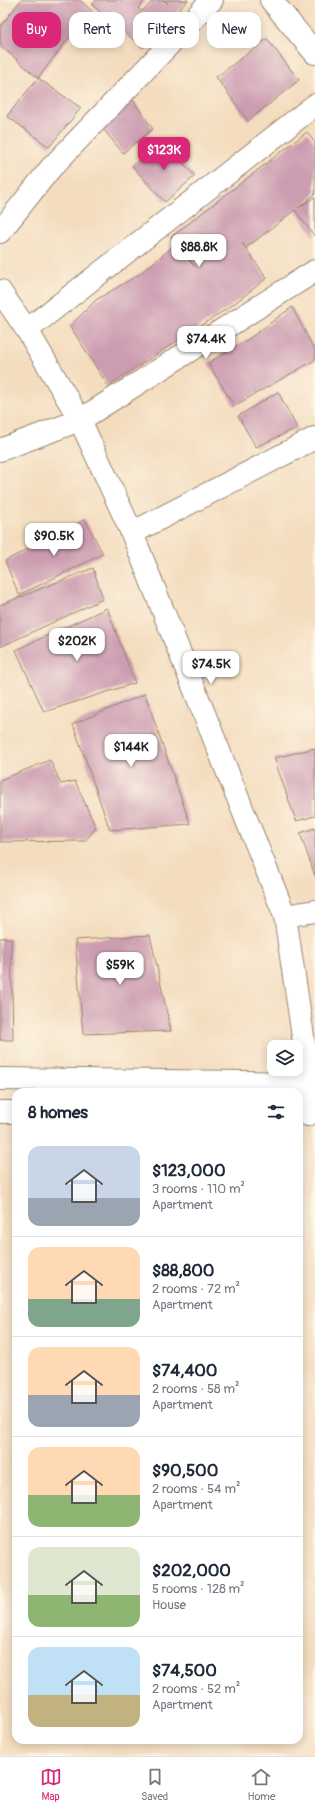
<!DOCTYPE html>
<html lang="en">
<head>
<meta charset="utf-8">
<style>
  :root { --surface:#fff; --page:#f6f6f7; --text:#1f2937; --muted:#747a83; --line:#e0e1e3; --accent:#db2777 }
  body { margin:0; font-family:Pangolin,sans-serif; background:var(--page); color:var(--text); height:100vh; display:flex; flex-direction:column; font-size:15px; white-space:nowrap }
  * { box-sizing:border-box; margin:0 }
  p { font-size:13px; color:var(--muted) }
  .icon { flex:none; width:22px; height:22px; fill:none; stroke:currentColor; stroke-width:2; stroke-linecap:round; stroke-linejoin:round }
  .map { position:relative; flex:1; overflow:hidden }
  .details { position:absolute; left:12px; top:1088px; width:291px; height:656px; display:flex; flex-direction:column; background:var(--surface); border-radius:12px; box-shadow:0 2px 10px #0003 }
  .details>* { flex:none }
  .top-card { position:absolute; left:12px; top:12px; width:291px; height:36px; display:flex; gap:8px }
  .tools { position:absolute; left:267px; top:1040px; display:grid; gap:8px }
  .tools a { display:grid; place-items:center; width:36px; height:36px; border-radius:8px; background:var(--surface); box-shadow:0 2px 10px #0003; font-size:20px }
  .price { position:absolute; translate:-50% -34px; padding:0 9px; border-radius:8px; background:#fff; color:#222; font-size:13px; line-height:26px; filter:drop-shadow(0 1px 2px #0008) }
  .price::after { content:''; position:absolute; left:50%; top:24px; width:12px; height:9px; margin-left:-6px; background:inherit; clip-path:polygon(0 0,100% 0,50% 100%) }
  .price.active { background:var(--accent); color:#fff }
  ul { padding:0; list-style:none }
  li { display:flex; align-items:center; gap:12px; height:100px; padding:0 16px }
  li+li { border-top:1px solid var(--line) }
  li span { display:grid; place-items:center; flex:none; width:112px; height:80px; border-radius:12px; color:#555 }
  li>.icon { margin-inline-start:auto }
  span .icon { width:48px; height:48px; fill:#fffc; stroke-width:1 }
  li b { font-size:17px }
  h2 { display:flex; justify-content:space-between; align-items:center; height:48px; padding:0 16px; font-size:17px }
  .chip { padding:0 14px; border-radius:12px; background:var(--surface); box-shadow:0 2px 10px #0003; font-size:14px; line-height:36px }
  .chip.active { background:var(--accent); color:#fff }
  .tab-bar { display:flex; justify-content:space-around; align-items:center; height:56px; border-top:1px solid var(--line); background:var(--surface); font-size:11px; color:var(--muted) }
  .tab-bar a { display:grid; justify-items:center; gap:2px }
  .tab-bar .active { color:var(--accent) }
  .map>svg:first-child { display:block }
  .building { fill:#cc9cb1 }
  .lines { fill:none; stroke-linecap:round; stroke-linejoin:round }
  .minor-casing { stroke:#98846e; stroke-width:24 }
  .major-casing { stroke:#98846e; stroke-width:24 }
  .minor { stroke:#fff; stroke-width:22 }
  .major { stroke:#fff; stroke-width:22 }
</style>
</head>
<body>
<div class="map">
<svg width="315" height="1756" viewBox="0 0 315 1756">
  <rect width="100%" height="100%" fill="#fcf5e5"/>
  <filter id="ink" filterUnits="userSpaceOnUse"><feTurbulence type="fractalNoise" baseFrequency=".025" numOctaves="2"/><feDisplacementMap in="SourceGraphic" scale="8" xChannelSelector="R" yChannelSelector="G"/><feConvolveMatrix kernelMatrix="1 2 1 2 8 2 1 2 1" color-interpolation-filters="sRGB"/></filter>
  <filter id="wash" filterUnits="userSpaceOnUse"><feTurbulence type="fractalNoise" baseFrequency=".012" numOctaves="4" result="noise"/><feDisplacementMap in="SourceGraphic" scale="16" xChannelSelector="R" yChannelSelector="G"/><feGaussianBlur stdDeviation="0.9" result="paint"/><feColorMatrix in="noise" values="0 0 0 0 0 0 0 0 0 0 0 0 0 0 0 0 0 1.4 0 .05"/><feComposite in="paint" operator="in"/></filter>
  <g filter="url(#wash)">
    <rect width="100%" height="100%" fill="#f4ddbf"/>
    <g id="blocks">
      <path class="building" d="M21 0H80L92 11 64 44 38 78 81 108 49 147 7 116 38 78 0 45V27Z
        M96 0H146L138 8 142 11 154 0H164L168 4 165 0H188L143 48 92 5Z
        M267 39 299 80 248 121 216 77Z
        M131 97 153 129 123 153 99 124Z
        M307 132 315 143V194L298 208 315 197V237L295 210 246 248 242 243 267 278 231 306 108 386 70 326 96 300 141 273 175 245 195 267 171 237Z
        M162 140 195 176 165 202 132 166Z
        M292 307 315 351V360L234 406 208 363 250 338Z
        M278 392 297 428 256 447 238 416Z
        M85 519 103 554 19 595 5 561Z
        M93 568 103 599 0 647V605Z
        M107 608 135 683 44 712 16 650Z
        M145 694 190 824 110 830 73 724Z
        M315 748V816L296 821 274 758Z
        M50 760 61 784 75 781 96 828 85 841 0 842V780Z
        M315 828V876L300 833Z
        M150 935 171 1031 83 1034 75 940Z
        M0 938H11L13 1040H0Z"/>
    </g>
  </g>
  <g filter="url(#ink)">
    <use href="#blocks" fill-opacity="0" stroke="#98846e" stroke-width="1"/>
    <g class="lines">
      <g class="minor-casing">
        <path id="minor" d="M271 0 315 53
          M0 232 50 169 212 0
          M27 330 315 105
          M0 450 80 420 315 271
          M132 533 315 438
          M285 916 315 911"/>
      </g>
      <g class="major-casing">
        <path id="major" d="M0 291 27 330 80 420 132 533 285 916 310 1083 308 1115
          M0 1079 315 1083
          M0 1112H16"/>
      </g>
      <use href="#minor" class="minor"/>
      <use href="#major" class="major"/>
    </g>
  </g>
</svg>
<div class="tools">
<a><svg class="icon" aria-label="layers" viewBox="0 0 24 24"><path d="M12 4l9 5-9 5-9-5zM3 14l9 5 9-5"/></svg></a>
</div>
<b class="price active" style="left:164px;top:171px">$123K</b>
<b class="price" style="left:199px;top:268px">$88.8K</b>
<b class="price" style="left:206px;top:360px">$74.4K</b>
<b class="price" style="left:54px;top:557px">$90.5K</b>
<b class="price" style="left:77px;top:662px">$202K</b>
<b class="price" style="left:211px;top:685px">$74.5K</b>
<b class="price" style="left:131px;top:768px">$144K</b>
<b class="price" style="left:120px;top:986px">$59K</b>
<div class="top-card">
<a class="chip active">Buy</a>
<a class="chip">Rent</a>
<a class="chip">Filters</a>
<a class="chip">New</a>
</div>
<section class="details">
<h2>8 homes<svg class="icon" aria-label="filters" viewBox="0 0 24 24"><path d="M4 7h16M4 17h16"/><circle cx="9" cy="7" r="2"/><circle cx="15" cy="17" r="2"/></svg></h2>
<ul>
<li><span style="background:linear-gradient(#c9d6e8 65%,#9aa5b1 0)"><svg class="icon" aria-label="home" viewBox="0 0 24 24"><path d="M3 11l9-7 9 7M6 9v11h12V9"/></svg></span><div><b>$123,000</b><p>3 rooms · 110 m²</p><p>Apartment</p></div></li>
<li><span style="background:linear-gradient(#ffd9b3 65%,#7fa58c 0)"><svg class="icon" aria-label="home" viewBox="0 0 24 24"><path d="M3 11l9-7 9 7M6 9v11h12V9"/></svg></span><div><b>$88,800</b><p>2 rooms · 72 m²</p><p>Apartment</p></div></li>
<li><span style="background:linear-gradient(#ffd9b3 60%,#9aa5b1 0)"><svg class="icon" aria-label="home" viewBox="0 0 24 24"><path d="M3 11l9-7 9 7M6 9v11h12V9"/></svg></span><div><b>$74,400</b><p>2 rooms · 58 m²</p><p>Apartment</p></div></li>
<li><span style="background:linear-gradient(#ffd9b3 60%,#8fb573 0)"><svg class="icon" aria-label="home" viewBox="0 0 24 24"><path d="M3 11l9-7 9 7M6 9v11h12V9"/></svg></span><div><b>$90,500</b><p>2 rooms · 54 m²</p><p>Apartment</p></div></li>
<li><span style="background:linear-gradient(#dfe7d0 60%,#8fb573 0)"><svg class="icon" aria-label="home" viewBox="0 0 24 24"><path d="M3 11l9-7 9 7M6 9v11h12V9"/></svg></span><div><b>$202,000</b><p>5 rooms · 128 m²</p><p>House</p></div></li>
<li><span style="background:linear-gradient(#bfe0f5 60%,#c2b280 0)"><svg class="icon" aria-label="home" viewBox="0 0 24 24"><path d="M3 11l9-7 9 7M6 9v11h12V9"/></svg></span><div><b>$74,500</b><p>2 rooms · 52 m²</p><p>Apartment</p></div></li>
</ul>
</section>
</div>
<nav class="tab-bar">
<a class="active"><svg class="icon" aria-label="map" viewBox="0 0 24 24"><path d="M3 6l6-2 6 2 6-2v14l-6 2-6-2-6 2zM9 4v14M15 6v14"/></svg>Map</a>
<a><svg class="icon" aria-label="saved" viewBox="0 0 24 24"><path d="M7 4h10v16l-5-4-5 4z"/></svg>Saved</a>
<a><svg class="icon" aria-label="home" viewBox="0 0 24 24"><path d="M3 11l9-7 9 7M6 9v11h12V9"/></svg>Home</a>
</nav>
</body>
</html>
